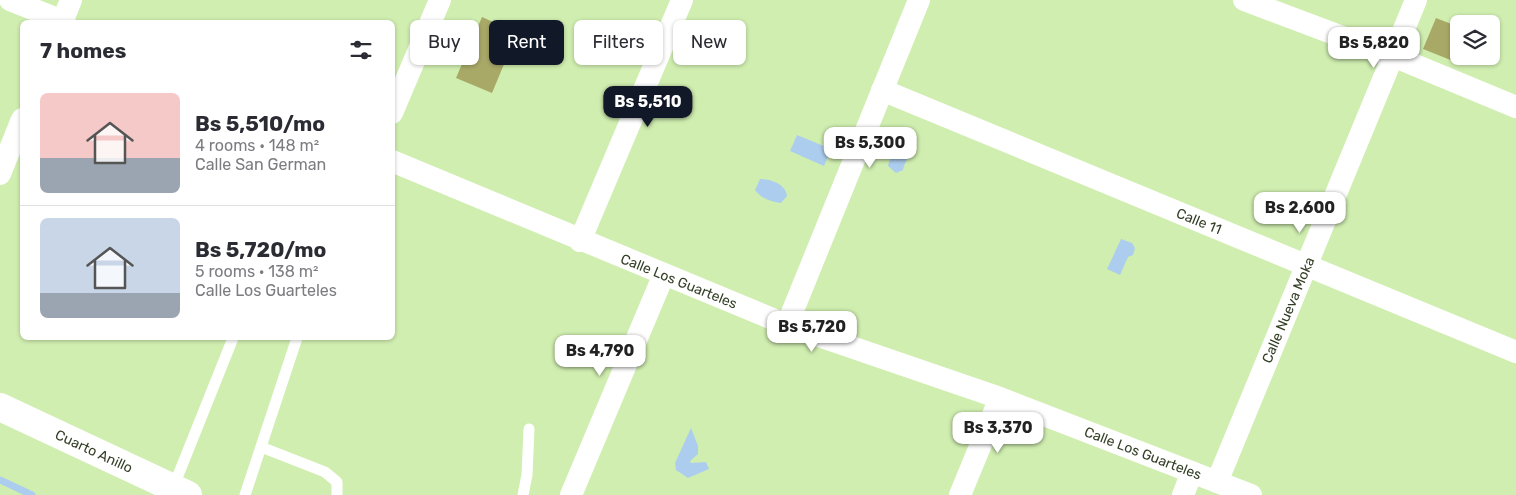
<!DOCTYPE html>
<html lang="en">
<head>
<meta charset="utf-8">
<style>
  :root { --surface:#fff; --page:#f7f7f7; --text:#2b2b33; --muted:#7c7c81; --line:#e1e1e2; --accent:#111827 }
  body { margin:0; font-family:Rubik,sans-serif; background:var(--page); color:var(--text); height:100vh; display:flex; flex-direction:column; font-size:19px; white-space:nowrap }
  * { box-sizing:border-box; margin:0 }
  p { font-size:16px; color:var(--muted) }
  .icon { flex:none; width:28px; height:28px; fill:none; stroke:currentColor; stroke-width:2; stroke-linecap:round; stroke-linejoin:round }
  .map { position:relative; flex:1; overflow:hidden }
  .side { position:absolute; left:20px; top:20px; width:375px; height:320px; display:flex; flex-direction:column; background:var(--surface); border-radius:8px; box-shadow:0 1px 4px #0004 }
  .side>* { flex:none }
  .guide { position:absolute; left:410px; top:20px; width:475px; height:45px; display:flex; gap:10px }
  .fabs { position:absolute; left:1450px; top:15px; display:grid; gap:10px }
  .fabs a { display:grid; place-items:center; width:50px; height:50px; border-radius:8px; background:var(--surface); box-shadow:0 1px 4px #0004; font-size:25px }
  .price { position:absolute; translate:-50% -42px; padding:0 11px; border-radius:10px; background:#fff; color:#222; font-size:16px; line-height:32px; filter:drop-shadow(0 1px 2px #0008) }
  .price::after { content:''; position:absolute; left:50%; top:30px; width:15px; height:11px; margin-left:-8px; background:inherit; clip-path:polygon(0 0,100% 0,50% 100%) }
  .price.selected { background:var(--accent); color:#fff }
  ul { padding:0; list-style:none }
  li { display:flex; align-items:center; gap:15px; height:125px; padding:0 20px }
  li+li { border-top:1px solid var(--line) }
  li span { display:grid; place-items:center; flex:none; width:140px; height:100px; border-radius:8px; color:#555 }
  li>.icon { margin-inline-start:auto }
  span .icon { width:60px; height:60px; fill:#fffc; stroke-width:1 }
  li b { font-size:21px }
  h2 { display:flex; justify-content:space-between; align-items:center; height:60px; padding:0 20px; font-size:21px }
  .chip { padding:0 18px; border-radius:8px; background:var(--surface); box-shadow:0 1px 4px #0004; font-size:18px; line-height:45px }
  .chip.selected { background:var(--accent); color:#fff }
  .map>svg:first-child { display:block }
  .water { fill:#accdee }
  .lines { fill:none; stroke-linecap:round; stroke-linejoin:round }
  .stream { stroke:#accdee; stroke-width:7 }
  .building { fill:#a8a967 }
  .service { stroke:#fff; stroke-width:11 }
  .minor { stroke:#fff; stroke-width:22 }
  .trunk { stroke:#fff; stroke-width:28 }
  .labels { text-anchor:middle; stroke-width:4; stroke-linejoin:round; paint-order:stroke }
  .street-label { font-size:14px; fill:#333f26; stroke:#fff }
</style>
</head>
<body>
<div class="map">
<svg width="1516" height="495" viewBox="0 0 1516 495">
  <rect width="100%" height="100%" fill="#d0eeb0"/>
  <path class="water" d="M797 135 831 149 824 166 790 151Z
    M911 136 916 140C915 151 905 158 903 170L896 173 888 166C892 151 896 142 911 136Z
    M760 179C770 179 786 184 787 196L781 203C772 202 760 198 755 190Z
    M1121 239 1132 243 1135 248 1133 255 1128 257 1120 275 1107 269Z
    M691 428 698 446V454L690 461 691 463 706 462 709 469 688 478 676 470 675 463Z"/>
  <g class="lines">
    <path class="stream" d="M0 480 32 495"/>
  </g>
  <path class="building" d="M482 17 517 33 492 93 456 78Z
    M1436 18 1459 27V46L1453 61 1423 49Z"/>
  <g class="lines">
    <path class="service" d="M261 447 325 472 337 482V495
      M173 488 233 338
      M245 495 297 338
      M523 495 527 475 529 429"/>
    <path class="minor" d="M10 0 65 22
      M1244 0 1393 56 1516 107
      M62 22 71 0
      M882 90 1516 352
      M392 113 440 0
      M392 161 787 325 1000 398 1251 495
      M0 174 22 119
      M580 241 682 0
      M787 325 919 0
      M1217 482 1416 0
      M571 495 664 274
      M960 495 1000 398
      M1183 495 1192 472"/>
    <path class="trunk" d="M0 407 188 495"/>
  </g>
  <g class="labels">
    <g class="street-label">
      <text transform="translate(1199 221) rotate(22)" y="5">Calle 11</text>
      <text transform="translate(679 281) rotate(22)" y="5">Calle Los Guarteles</text>
      <text transform="translate(1288 310) rotate(-67)" y="5">Calle Nueva Moka</text>
      <text transform="translate(94 451) rotate(25)" y="5">Cuarto Anillo</text>
      <text transform="translate(1143 453) rotate(21)" y="5">Calle Los Guarteles</text>
    </g>
  </g>
</svg>
<div class="fabs">
<a><svg class="icon" aria-label="layers" viewBox="0 0 24 24"><path d="M12 4l9 5-9 5-9-5zM3 14l9 5 9-5"/></svg></a>
</div>
<b class="price" style="left:1374px;top:69px">Bs 5,820</b>
<b class="price selected" style="left:648px;top:128px">Bs 5,510</b>
<b class="price" style="left:870px;top:169px">Bs 5,300</b>
<b class="price" style="left:1300px;top:234px">Bs 2,600</b>
<b class="price" style="left:812px;top:353px">Bs 5,720</b>
<b class="price" style="left:600px;top:377px">Bs 4,790</b>
<b class="price" style="left:998px;top:454px">Bs 3,370</b>
<div class="guide">
<a class="chip">Buy</a>
<a class="chip selected">Rent</a>
<a class="chip">Filters</a>
<a class="chip">New</a>
</div>
<section class="side">
<h2>7 homes<svg class="icon" aria-label="filters" viewBox="0 0 24 24"><path d="M4 7h16M4 17h16"/><circle cx="9" cy="7" r="2"/><circle cx="15" cy="17" r="2"/></svg></h2>
<ul>
<li><span style="background:linear-gradient(#f6c9c9 65%,#9aa5b1 0)"><svg class="icon" aria-label="home" viewBox="0 0 24 24"><path d="M3 11l9-7 9 7M6 9v11h12V9"/></svg></span><div><b>Bs 5,510/mo</b><p>4 rooms · 148 m²</p><p>Calle San German</p></div></li>
<li><span style="background:linear-gradient(#c9d6e8 75%,#9aa5b1 0)"><svg class="icon" aria-label="home" viewBox="0 0 24 24"><path d="M3 11l9-7 9 7M6 9v11h12V9"/></svg></span><div><b>Bs 5,720/mo</b><p>5 rooms · 138 m²</p><p>Calle Los Guarteles</p></div></li>
</ul>
</section>
</div>
</body>
</html>
